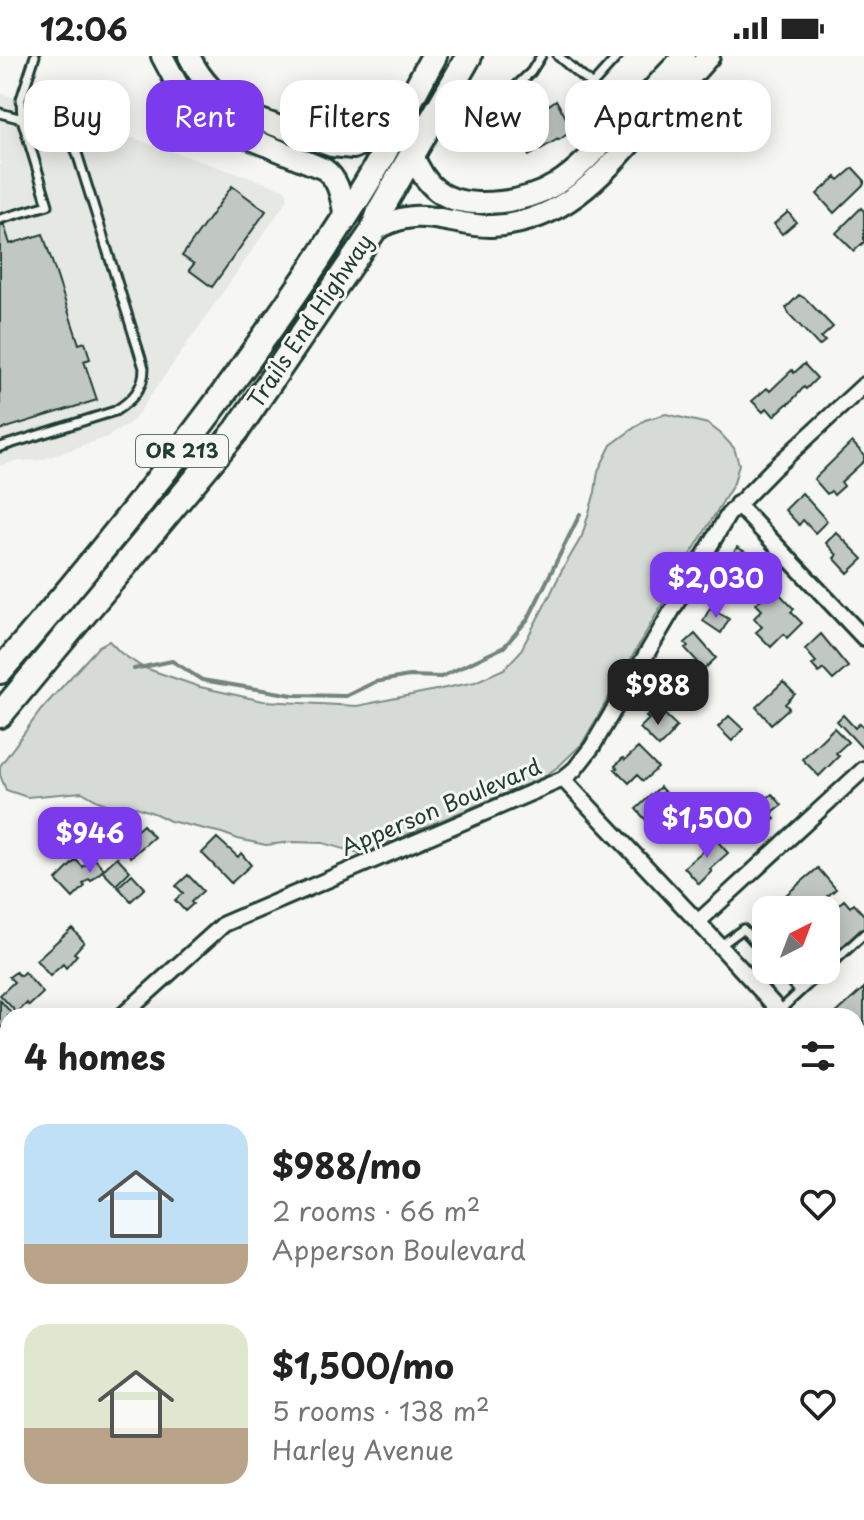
<!DOCTYPE html>
<html lang="en">
<head>
<meta charset="utf-8">
<style>
  :root { --surface:#fff; --page:#f2f2f2; --text:#222; --muted:#767676; --accent:#7c3aed }
  body { margin:0; font-family:"Playpen Sans",sans-serif; background:var(--page); color:var(--text); height:100vh; display:flex; flex-direction:column; font-size:30px; white-space:nowrap }
  * { box-sizing:border-box; margin:0 }
  p { font-size:26px; color:var(--muted) }
  .icon { flex:none; width:44px; height:44px; fill:none; stroke:currentColor; stroke-width:2; stroke-linecap:round; stroke-linejoin:round }
  .map { position:relative; flex:1; overflow:hidden }
  .drawer { position:absolute; left:0px; top:952px; width:864px; height:512px; display:flex; flex-direction:column; background:var(--surface); border-radius:24px 24px 0 0; box-shadow:0 4px 20px #0003 }
  .drawer>* { flex:none }
  .top-card { position:absolute; left:24px; top:24px; width:816px; height:72px; display:flex; gap:16px }
  .needle { width:52px; rotate:42deg }
  .fabs { position:absolute; left:752px; top:840px; display:grid; gap:16px }
  .fabs a { display:grid; place-items:center; width:88px; height:88px; border-radius:16px; background:var(--surface); box-shadow:0 4px 20px #0003; font-size:40px }
  .price { position:absolute; translate:-50% -68px; padding:0 18px; border-radius:16px; background:var(--accent); color:#fff; font-size:26px; line-height:52px; filter:drop-shadow(0 2px 4px #0008) }
  .price::after { content:''; position:absolute; left:50%; top:48px; width:24px; height:18px; margin-left:-12px; background:inherit; clip-path:polygon(0 0,100% 0,50% 100%) }
  .price.current { background:#222; color:#fff }
  ul { padding:0; list-style:none }
  li { display:flex; align-items:center; gap:24px; height:200px; padding:0 24px }
  li span { display:grid; place-items:center; flex:none; width:224px; height:160px; border-radius:24px; color:#555 }
  li>.icon { margin-inline-start:auto }
  span .icon { width:96px; height:96px; fill:#fffc; stroke-width:1 }
  li b { font-size:34px }
  h2 { display:flex; justify-content:space-between; align-items:center; height:96px; padding:0 24px; font-size:34px }
  .pill { padding:0 28px; border-radius:24px; background:var(--surface); box-shadow:0 4px 20px #0003; font-size:28px; line-height:72px }
  .pill.current { background:var(--accent); color:#fff }
  .status { display:flex; justify-content:space-between; align-items:center; height:56px; padding:0 40px; background:var(--surface); direction:ltr }
  .status svg { height:22px; fill:currentColor }
  .map>svg:first-child { display:block }
  .built { fill:#e6e8e4 }
  .green { fill:#d6dbd6; stroke:#7a8c85; stroke-width:2 }
  .lines { fill:none; stroke-linecap:round; stroke-linejoin:round }
  .stream { stroke:#72847d; stroke-width:4 }
  .building { fill:#c1c8c3; stroke:#1f3d34; stroke-width:2 }
  .service-casing { stroke:#1f3d34; stroke-width:13 }
  .minor-casing { stroke:#1f3d34; stroke-width:20 }
  .secondary-casing { stroke:#1f3d34; stroke-width:26 }
  .trunk-casing { stroke:#1f3d34; stroke-width:30 }
  .service { stroke:#f6f6f2; stroke-width:7 }
  .minor { stroke:#f6f6f2; stroke-width:14 }
  .secondary { stroke:#f6f6f2; stroke-width:20 }
  .trunk { stroke:#f6f6f2; stroke-width:24 }
  .labels { text-anchor:middle; stroke-width:6; stroke-linejoin:round; paint-order:stroke }
  .shield { fill:#f6f6f2; stroke:#60746d; stroke-width:2 }
  .shield-label { font-size:20px; font-weight:bold; fill:#1f3d34 }
  .street-label { font-size:22px; fill:#1f3d34; stroke:#f6f6f2 }
</style>
</head>
<body>
<div class="status"><b>12:06</b><svg viewBox="0 0 49 12"><path d="M0 12V9h3v3zM5 12V6h3v6zM10 12V3h3v9zM15 12V0h3v12zM26 1h20v11H26zM47 4h2v5h-2z"/></svg></div>
<div class="map">
<svg width="864" height="1464" viewBox="0 0 864 1464">
  <rect width="100%" height="100%" fill="#f6f6f2"/>
  <filter id="ink" filterUnits="userSpaceOnUse"><feTurbulence type="fractalNoise" baseFrequency=".0125" numOctaves="2"/><feDisplacementMap in="SourceGraphic" scale="16" xChannelSelector="R" yChannelSelector="G"/><feConvolveMatrix kernelMatrix="1 2 1 2 8 2 1 2 1" color-interpolation-filters="sRGB"/></filter>
  <g filter="url(#ink)">
    <path class="built" d="M0 37 283 133 287 137 288 143 133 365 107 381 41 404 15 405 0 410Z"/>
    <path class="green" d="M666 358 708 368 720 377 734 392 739 408 734 427 691 498 582 688 559 710 542 722 361 798 323 787 293 786 266 789 238 783 222 777 170 765 156 758 136 751 121 753 98 745 82 736 27 741 6 734 0 719V710L41 654 99 590 109 585 121 597 142 611 200 631 263 645 357 650 475 626 504 613 520 596 550 539 561 516 582 480 595 436 598 415 611 389 645 364Z"/>
    <g class="lines">
      <path class="stream" d="M134 613 172 605 202 624 293 639 346 640 375 626 409 620 441 621 504 591 528 563 580 458"/>
    </g>
    <path class="building" d="M556 44 573 74 559 84 558 83 529 100 524 92 521 94 513 80 516 79 511 71 518 67 516 64 547 46 549 49Z
      M853 112 864 124V128L834 157 817 138 836 121 839 124Z
      M232 130 266 155 212 231 189 214 194 208 182 200Z
      M861 152 864 155V186L854 195 836 177Z
      M788 156 796 166 782 178 774 168Z
      M4 169 10 188 43 178 79 288 85 286 90 303 84 305 97 344 0 374V171Z
      M799 239 806 243 833 271 821 282 825 285 819 290 790 259 786 252Z
      M804 308 817 322 806 333 804 331 789 348 788 347 774 360 767 352 763 356 752 345 767 332 770 335 792 314 794 317Z
      M852 386 864 399V405L841 426 844 430 834 439 831 435 827 438 814 423Z
      M802 437 827 465 815 477 803 464 799 469 785 454Z
      M836 476 863 503 848 517 834 502 837 499 826 487Z
      M737 491 756 502 748 515 754 519 747 530 742 527 734 540 714 528Z
      M773 531 794 553 791 556 802 567 787 582 784 578 771 591 756 576 762 571 754 562 762 554 756 548Z
      M710 552 729 563 721 577 703 565Z
      M695 578 716 602 697 620 690 612 697 605 685 592 688 590 685 587Z
      M821 578 848 611 833 624 823 613 819 617 812 609 816 606 805 593Z
      M675 608 693 628 672 648 655 630 661 625 659 623Z
      M783 626 795 638 785 648 789 652 771 668 756 651Z
      M657 651 677 670 671 677 672 678 659 691 640 672 649 663 646 661Z
      M843 659 855 672 860 667 864 672 863 693 837 665Z
      M729 660 743 673 732 685 718 671Z
      M834 672 848 686 836 697 839 700 819 720 802 703Z
      M638 692 658 712 643 725 637 719 629 727 615 713 617 712 615 710 623 702 625 704Z
      M660 731 686 760 662 782 636 753Z
      M772 738 782 749 774 755 772 760 775 763 769 768 767 766 762 770 755 763 751 766 753 768 737 784 722 768 738 753 745 761 750 756 746 752 752 747 756 751Z
      M124 763 135 776 143 769 154 781 131 801 109 776Z
      M720 777 724 782 719 787 728 797 710 813 712 815 699 828 684 811 716 784 715 781Z
      M217 782 238 801 241 797 251 809 231 827 202 797Z
      M93 801 104 813 117 801 130 815 116 829 102 815 91 825 89 823 83 828 85 830 73 842 56 824 76 804 83 811Z
      M818 812 836 833 810 854H768Z
      M132 818 145 832 131 845 118 831Z
      M188 819 203 835 191 846 193 848 185 855 175 844 183 837 176 830Z
      M844 844 850 851 854 848 864 859V874L826 906V859Z
      M72 872 84 886 74 897 77 899 66 912 63 908 50 920 36 904Z
      M16 916 20 920 24 916 43 937 29 950 27 947 17 957 0 939 14 926 9 921Z
      M864 932V968L856 975V960H833Z
      M0 944 14 960H8V967L2 972 0 970Z
      M856 1175 864 1183V1215L863 1217 856 1211Z
      M861 1317 864 1320V1354L861 1357 856 1353V1322Z
      M113 1456H162L161 1464H112Z
      M564 1456 570 1461 567 1464H542L534 1457Z
      M750 1456H776L782 1462 780 1464H749L745 1461Z"/>
    <g class="lines">
      <g class="service-casing">
        <path id="service" d="M558 0 592 29 618 0
          M0 57 22 63 21 43 35 0
          M491 86 483 75 494 51 531 16 541 0
          M0 163 48 149 22 63
          M0 391 115 355C131 345 144 333 144 312L76 94 64 79 22 63
          M721 889 743 873 766 898
          M826 913 864 878
          M781 914 797 933 804 932 824 914
          M779 955 804 932
          M856 1292 864 1284"/>
      </g>
      <g class="minor-casing">
        <path id="minor" d="M737 448 864 582
          M563 723 698 866 784 960
          M698 866 864 713
          M122 960 224 868 563 723 575 713 592 691 728 459 773 413 864 329
          M856 1040 864 1049
          M0 1072 8 1064
          M856 1128 864 1121
          M856 1387 864 1394
          M482 1464 491 1456
          M700 1464 707 1456"/>
      </g>
      <g class="secondary-casing">
        <path id="secondary" d="M162 0 179 32 202 57 251 83 324 113C340 124 341 143 345 160
          M189 0C201 25 220 44 244 58L332 90 353 92 394 73
          M413 99C425 130 443 146 477 147 550 148 575 117 621 67 642 45 663 22 684 0
          M373 175C386 168 398 162 413 161 438 159 466 171 492 170 561 167 601 121 643 73 665 49 687 24 709 0"/>
      </g>
      <g class="trunk-casing">
        <path id="trunk" d="M0 615C85 517 167 416 243 311 271 271 300 232 326 191 347 158 373 121 389 87 403 57 418 29 434 0
          M0 659 237 374 373 175 381 153 469 0"/>
      </g>
      <use href="#service" class="service"/>
      <use href="#minor" class="minor"/>
      <use href="#secondary" class="secondary"/>
      <use href="#trunk" class="trunk"/>
    </g>
  </g>
  <g class="labels">
    <rect class="shield" x="136" y="379" width="92" height="32" rx="6"/>
    <g class="shield-label">
      <text x="182" y="402">OR 213</text>
    </g>
    <g class="street-label">
      <text transform="translate(310 265) rotate(-56)" y="8">Trails End Highway</text>
      <text transform="translate(441 751) rotate(-23)" y="8">Apperson Boulevard</text>
    </g>
  </g>
</svg>
<div class="fabs">
<a><svg class="needle" viewBox="-14 -14 28 28"><path d="M0-13l5 13h-10z" fill="#e53935"/><path d="M0 13l5-13h-10z" fill="#767676"/></svg></a>
</div>
<b class="price" style="left:716px;top:564px">$2,030</b>
<b class="price current" style="left:658px;top:671px">$988</b>
<b class="price" style="left:707px;top:804px">$1,500</b>
<b class="price" style="left:90px;top:819px">$946</b>
<div class="top-card">
<a class="pill">Buy</a>
<a class="pill current">Rent</a>
<a class="pill">Filters</a>
<a class="pill">New</a>
<a class="pill">Apartment</a>
</div>
<section class="drawer">
<h2>4 homes<svg class="icon" aria-label="filters" viewBox="0 0 24 24"><path d="M4 7h16M4 17h16"/><circle cx="9" cy="7" r="2"/><circle cx="15" cy="17" r="2"/></svg></h2>
<ul>
<li><span style="background:linear-gradient(#bfe0f5 75%,#b9a48a 0)"><svg class="icon" aria-label="home" viewBox="0 0 24 24"><path d="M3 11l9-7 9 7M6 9v11h12V9"/></svg></span><div><b>$988/mo</b><p>2 rooms · 66 m²</p><p>Apperson Boulevard</p></div><svg class="icon" aria-label="heart" viewBox="0 0 24 24"><path d="M12 20l-8-8c-3-5 5-10 8-4 3-6 11-1 8 4z"/></svg></li>
<li><span style="background:linear-gradient(#dfe7d0 65%,#b9a48a 0)"><svg class="icon" aria-label="home" viewBox="0 0 24 24"><path d="M3 11l9-7 9 7M6 9v11h12V9"/></svg></span><div><b>$1,500/mo</b><p>5 rooms · 138 m²</p><p>Harley Avenue</p></div><svg class="icon" aria-label="heart" viewBox="0 0 24 24"><path d="M12 20l-8-8c-3-5 5-10 8-4 3-6 11-1 8 4z"/></svg></li>
</ul>
</section>
</div>
</body>
</html>
